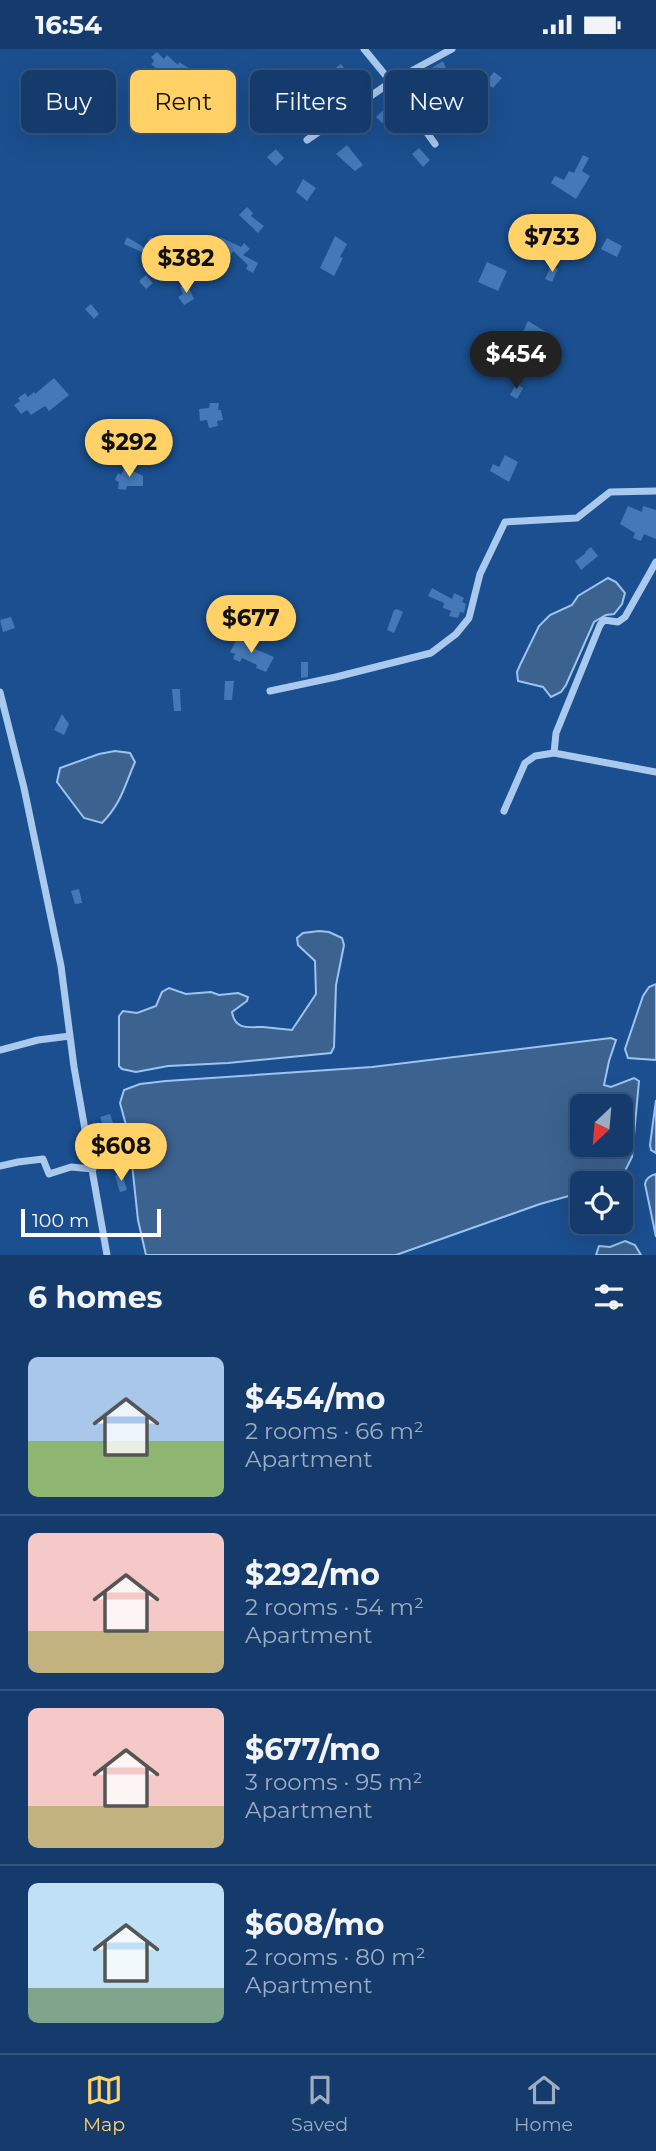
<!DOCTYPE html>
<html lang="en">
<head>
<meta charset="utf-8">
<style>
  :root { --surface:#143b6b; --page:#214673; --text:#f1f3f6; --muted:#9dadc1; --line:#33557e; --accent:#ffd166 }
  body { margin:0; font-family:Montserrat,sans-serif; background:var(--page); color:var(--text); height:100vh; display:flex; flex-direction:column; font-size:26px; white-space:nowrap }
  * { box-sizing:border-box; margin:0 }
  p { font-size:23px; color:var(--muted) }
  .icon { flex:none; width:38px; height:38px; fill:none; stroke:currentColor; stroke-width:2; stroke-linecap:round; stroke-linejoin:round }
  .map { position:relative; height:1206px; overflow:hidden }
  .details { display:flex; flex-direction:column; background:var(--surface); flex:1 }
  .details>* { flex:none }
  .top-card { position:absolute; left:21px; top:21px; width:614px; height:63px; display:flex; gap:14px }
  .needle { width:46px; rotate:206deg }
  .fabs { position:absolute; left:570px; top:1045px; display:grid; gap:14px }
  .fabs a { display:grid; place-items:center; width:63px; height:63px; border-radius:10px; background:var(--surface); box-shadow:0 7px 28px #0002,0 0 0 2px var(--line); font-size:35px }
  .scale { position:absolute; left:21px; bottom:18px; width:140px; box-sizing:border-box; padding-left:7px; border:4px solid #fff; border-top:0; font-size:19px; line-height:24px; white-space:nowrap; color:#fff; -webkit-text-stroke:5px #1b4f8f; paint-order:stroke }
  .price { position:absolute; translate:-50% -60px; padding:0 16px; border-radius:24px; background:var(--accent); color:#111; font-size:23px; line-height:46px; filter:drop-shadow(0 2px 4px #0008) }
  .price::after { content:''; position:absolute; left:50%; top:42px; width:21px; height:16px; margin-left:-10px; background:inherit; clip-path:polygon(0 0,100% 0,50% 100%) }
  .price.selected { background:#222; color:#fff }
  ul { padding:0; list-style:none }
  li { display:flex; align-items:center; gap:21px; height:175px; padding:0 28px }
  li+li { border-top:2px solid var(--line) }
  li span { display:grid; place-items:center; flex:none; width:196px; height:140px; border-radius:10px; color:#555 }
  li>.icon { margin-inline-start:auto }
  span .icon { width:84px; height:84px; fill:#fffc; stroke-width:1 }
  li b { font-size:30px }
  h2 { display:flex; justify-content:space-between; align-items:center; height:84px; padding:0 28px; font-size:30px }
  .chip { padding:0 24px; border-radius:10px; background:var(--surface); box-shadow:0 7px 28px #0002,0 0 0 2px var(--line); font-size:24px; line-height:63px }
  .chip.selected { background:var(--accent); color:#111 }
  .status { display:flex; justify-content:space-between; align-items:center; height:49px; padding:0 35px; background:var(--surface); direction:ltr }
  .status svg { height:19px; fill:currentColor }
  .tabs { display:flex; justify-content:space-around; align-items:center; height:98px; border-top:2px solid var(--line); background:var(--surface); font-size:19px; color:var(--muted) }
  .tabs a { display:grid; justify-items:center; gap:4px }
  .tabs .selected { color:var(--accent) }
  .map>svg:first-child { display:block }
  .water { fill:#3c6290; stroke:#9cc4f0; stroke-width:2; fill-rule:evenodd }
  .building { fill:#4478b7 }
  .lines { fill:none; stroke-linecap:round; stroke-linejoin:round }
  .minor { stroke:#a9c9ee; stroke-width:7 }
</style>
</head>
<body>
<div class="status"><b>16:54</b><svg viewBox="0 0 49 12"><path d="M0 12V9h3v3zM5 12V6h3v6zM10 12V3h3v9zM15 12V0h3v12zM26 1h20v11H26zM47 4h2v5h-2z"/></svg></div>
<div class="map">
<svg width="656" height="1206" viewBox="0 0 656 1206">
  <rect width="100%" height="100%" fill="#1b4f8f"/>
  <path class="water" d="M608 529 616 533 625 544 622 555 614 565 606 566 594 573 566 636 561 643 551 648 543 638 518 632 517 623 520 616 539 577 550 566 572 556 578 547Z
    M115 702 130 704 135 713C124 738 122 753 102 774L84 769 57 733 60 719 99 705Z
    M319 882 329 883 342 889 344 896 336 936 334 998 331 1004 228 1014 168 1017 136 1023 122 1020 119 1017V967L123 962 137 964 156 957 162 943 169 939 186 945 211 943 219 946 238 944 248 948 247 952 232 963C235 981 248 978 263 978 273 979 282 980 292 981L316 945 315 912 298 896 297 889 303 884Z
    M656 935V1011L628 1009 625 1000 643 947 649 938Z
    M611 989 616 991 609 1012 604 1036 611 1038 634 1029 639 1032 632 1108 620 1132 614 1134H583V1143L540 1155 396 1206H146L138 1171 129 1087 120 1054 124 1041 140 1035 166 1032 372 1018ZM583 1057H621V1096H583Z
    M656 1051V1104L651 1101 650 1096Z
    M656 1125V1188L645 1135C646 1129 650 1127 656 1125Z
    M625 1192 635 1196 641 1206H596L599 1197 610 1198Z"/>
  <path class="building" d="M157 3 164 10 167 6 178 16 179 13 192 21 187 31 176 25 172 33 164 29 165 27 151 15 154 12 151 8Z
    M443 12 449 26 442 29 437 18 434 20 433 18Z
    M341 15 351 29 344 34 334 20Z
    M494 23 502 29 493 39 489 36 481 53 472 48 476 40 479 41Z
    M355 31H358L363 38 355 44 348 36Z
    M392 53 403 64 390 76 385 71 382 74 376 68Z
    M347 96 363 116 355 122 336 105Z
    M419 99 430 111 423 118 412 105Z
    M276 100 284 109 276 117 267 108Z
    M583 106 589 109 582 122 590 127 576 150 551 134 555 127 564 131 569 122 574 124Z
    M303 130 316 139 307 152 296 143Z
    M247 158 253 164 251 167 264 177 258 184 239 166Z
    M335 187 347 195 340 208 343 209 334 227 320 219Z
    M127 188 148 201 146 205 124 195Z
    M151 188 173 205 167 211 148 191Z
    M220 188 241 198 244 194 250 200 243 206 258 214 253 224 246 220 248 216 233 202 227 213 220 209 225 199 219 197 222 192Z
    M607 189 622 197 617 208 601 200Z
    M487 213 507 222 498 242 478 233Z
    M551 217 558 220 552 233 545 230Z
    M146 226 153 234 146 240 139 232Z
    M187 235 194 250 184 256 178 248 183 245 180 238Z
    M91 255 99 265 94 270 85 260Z
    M528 272 548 284 544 292 523 283Z
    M54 329 69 346 49 362 45 357 31 366 27 361 21 365 14 356 20 352 18 349 25 344 28 348 34 343 35 345Z
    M516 335 523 339 517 350 510 346Z
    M210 354H219L218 361H221L223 371 217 372 218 377 209 379 207 371 200 372 199 360 209 359Z
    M505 406 518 413 509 433 490 422 493 415 499 418Z
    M125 418 143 427V437H127L126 441 118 440 119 433 115 431 118 424 121 426Z
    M628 457 642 463 643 457 656 461V490L644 485 641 492 633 489 635 484 620 475Z
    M591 498 598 507 581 521 575 512 586 504 585 503Z
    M432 539 452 550 454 544 464 549 462 553 466 555 464 564 460 563 458 569 449 567 451 562 443 559 444 554 428 547Z
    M397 560 403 563 394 584 387 581 394 561Z
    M11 568 15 579 3 583 0 571Z
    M237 590 249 595 248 597 274 608 266 623 256 619 257 616 242 609 240 613 233 610 235 605 230 603Z
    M301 613H308V628L301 629Z
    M225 632H234L232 651H224Z
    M172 640H180L181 662H174Z
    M62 665 69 675 64 686 54 681Z
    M79 840 82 854 75 855 71 842Z
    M110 1065 115 1080 106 1084 100 1068Z
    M122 1124 127 1141 120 1143 115 1127Z"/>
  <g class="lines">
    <path class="minor" d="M364 0 391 33 435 95
      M307 91 391 33 452 0
      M656 513 625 568 618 573 604 571 600 576 556 684 554 704 656 723
      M270 642 336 628 431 604 456 585 469 569 480 525 505 473 577 469 610 443 656 442
      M0 643 24 739 61 917 74 1018 107 1206
      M504 762 525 714 535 707 554 704
      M0 1001 38 991 70 987
      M0 1117 18 1113 43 1110 49 1125 71 1118 93 1120"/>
  </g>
</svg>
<div class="fabs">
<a><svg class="needle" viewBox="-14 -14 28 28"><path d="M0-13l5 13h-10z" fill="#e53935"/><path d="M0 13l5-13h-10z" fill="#9dadc1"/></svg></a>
<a><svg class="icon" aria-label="locate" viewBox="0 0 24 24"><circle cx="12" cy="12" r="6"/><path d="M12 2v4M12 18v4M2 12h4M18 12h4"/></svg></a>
</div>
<div class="scale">100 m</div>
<b class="price" style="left:552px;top:225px">$733</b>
<b class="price" style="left:186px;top:246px">$382</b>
<b class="price selected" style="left:516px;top:342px">$454</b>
<b class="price" style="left:129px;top:430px">$292</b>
<b class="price" style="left:251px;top:606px">$677</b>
<b class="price" style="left:121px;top:1134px">$608</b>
<div class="top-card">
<a class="chip">Buy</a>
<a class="chip selected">Rent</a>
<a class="chip">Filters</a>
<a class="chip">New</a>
</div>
</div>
<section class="details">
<h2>6 homes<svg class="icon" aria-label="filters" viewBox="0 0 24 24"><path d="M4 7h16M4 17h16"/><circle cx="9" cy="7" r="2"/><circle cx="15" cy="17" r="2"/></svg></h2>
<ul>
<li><span style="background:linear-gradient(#a9c7e8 60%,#8fb573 0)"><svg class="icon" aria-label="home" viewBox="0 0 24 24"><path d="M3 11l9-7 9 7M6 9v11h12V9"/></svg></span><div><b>$454/mo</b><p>2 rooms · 66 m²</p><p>Apartment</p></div></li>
<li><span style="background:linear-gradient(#f6c9c9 70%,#c2b280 0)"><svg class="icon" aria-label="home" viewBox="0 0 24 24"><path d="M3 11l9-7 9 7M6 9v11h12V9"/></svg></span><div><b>$292/mo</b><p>2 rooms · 54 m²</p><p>Apartment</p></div></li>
<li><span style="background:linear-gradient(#f6c9c9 70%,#c2b280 0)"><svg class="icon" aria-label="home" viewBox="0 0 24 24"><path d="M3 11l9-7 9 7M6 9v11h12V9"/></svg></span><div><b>$677/mo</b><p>3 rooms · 95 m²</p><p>Apartment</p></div></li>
<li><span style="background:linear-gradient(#bfe0f5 75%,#7fa58c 0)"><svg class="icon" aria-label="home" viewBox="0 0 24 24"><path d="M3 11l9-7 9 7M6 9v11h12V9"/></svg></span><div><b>$608/mo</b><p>2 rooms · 80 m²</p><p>Apartment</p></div></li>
</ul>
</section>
<nav class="tabs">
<a class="selected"><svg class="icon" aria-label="map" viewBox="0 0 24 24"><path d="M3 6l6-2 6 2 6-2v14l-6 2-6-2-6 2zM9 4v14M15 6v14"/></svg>Map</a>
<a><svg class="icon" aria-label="saved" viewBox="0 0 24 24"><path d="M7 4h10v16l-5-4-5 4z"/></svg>Saved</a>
<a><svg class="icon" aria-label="home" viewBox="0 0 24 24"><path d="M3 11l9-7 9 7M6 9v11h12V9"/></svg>Home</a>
</nav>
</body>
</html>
